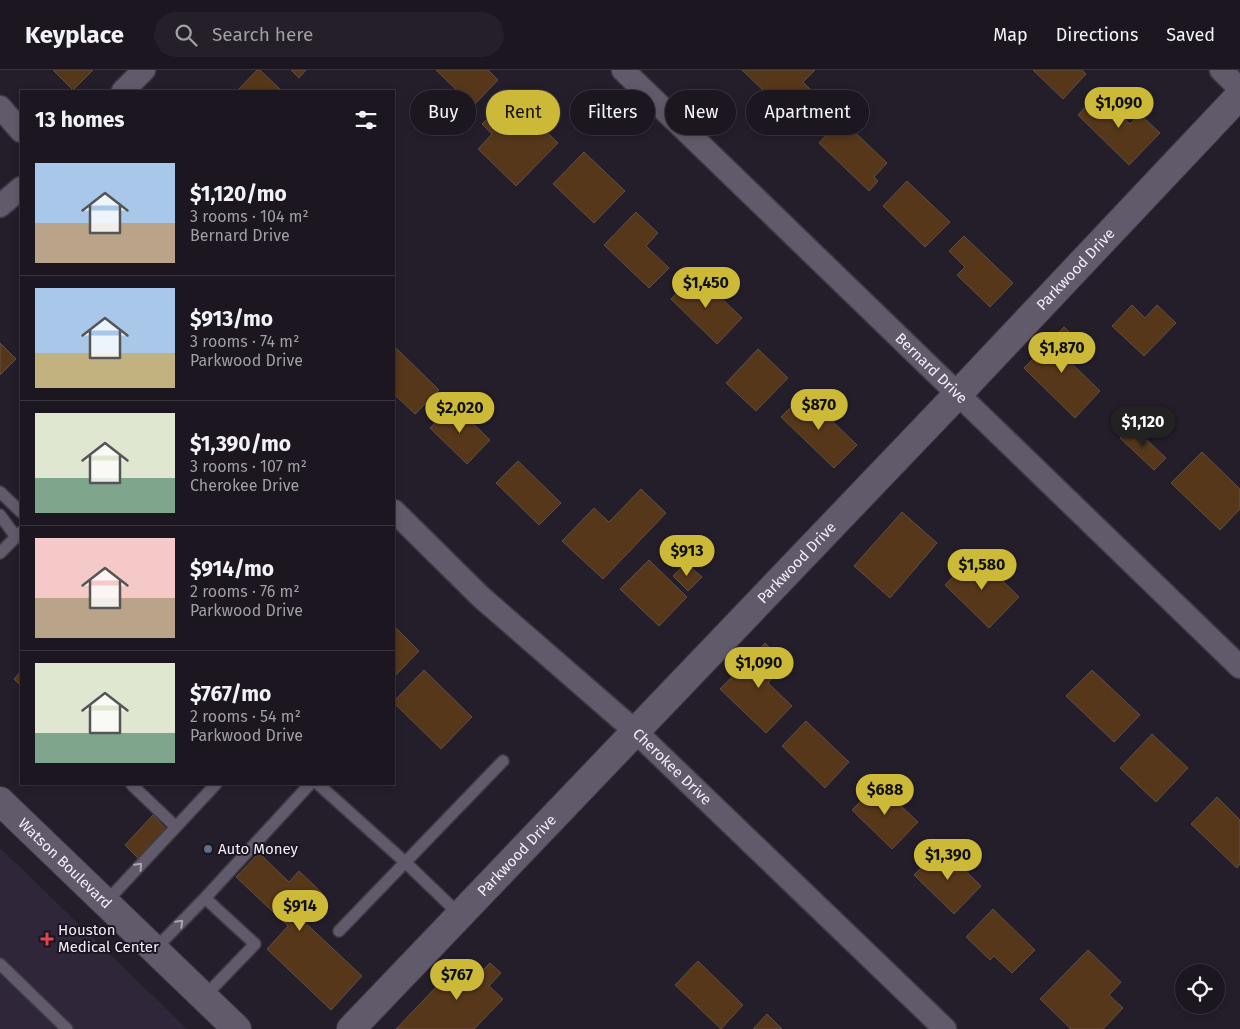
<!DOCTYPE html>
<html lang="en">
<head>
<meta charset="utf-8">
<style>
  :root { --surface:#1b1620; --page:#241f29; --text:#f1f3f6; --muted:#a09fa5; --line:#39353e; --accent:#cdb938 }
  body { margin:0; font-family:"Fira Sans",sans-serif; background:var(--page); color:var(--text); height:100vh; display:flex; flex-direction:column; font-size:19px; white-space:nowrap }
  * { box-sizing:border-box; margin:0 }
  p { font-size:16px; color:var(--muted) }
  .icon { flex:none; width:28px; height:28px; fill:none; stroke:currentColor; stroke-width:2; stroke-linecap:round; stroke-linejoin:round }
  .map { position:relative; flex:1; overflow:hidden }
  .panel { position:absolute; left:20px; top:20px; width:375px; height:695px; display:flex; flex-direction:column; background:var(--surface); border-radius:0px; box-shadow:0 2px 8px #0003,0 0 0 1px var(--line) }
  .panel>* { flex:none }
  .hud { position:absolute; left:410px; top:20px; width:475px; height:45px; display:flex; gap:10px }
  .buttons { position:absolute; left:1175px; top:894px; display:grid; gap:10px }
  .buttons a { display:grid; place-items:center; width:50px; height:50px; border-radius:50%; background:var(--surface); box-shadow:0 2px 8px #0003,0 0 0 1px var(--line); font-size:25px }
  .price { position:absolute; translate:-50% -42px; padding:0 11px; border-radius:18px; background:var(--accent); color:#111; font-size:16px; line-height:32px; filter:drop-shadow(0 1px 2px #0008) }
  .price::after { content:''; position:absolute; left:50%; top:30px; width:15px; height:11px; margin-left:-8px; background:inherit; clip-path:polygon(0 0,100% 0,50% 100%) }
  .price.active { background:#222; color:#fff }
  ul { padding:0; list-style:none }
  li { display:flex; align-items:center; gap:15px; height:125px; padding:0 15px }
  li+li { border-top:1px solid var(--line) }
  li span { display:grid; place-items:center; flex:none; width:140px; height:100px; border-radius:0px; color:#555 }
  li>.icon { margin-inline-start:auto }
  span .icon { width:60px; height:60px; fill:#fffc; stroke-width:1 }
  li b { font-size:21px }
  h2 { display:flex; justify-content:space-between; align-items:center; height:60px; padding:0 15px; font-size:21px }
  .tag { padding:0 18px; border-radius:22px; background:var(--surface); box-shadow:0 2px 8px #0003,0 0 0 1px var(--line); font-size:18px; line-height:45px }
  .tag.active { background:var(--accent); color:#111 }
  header { display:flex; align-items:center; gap:30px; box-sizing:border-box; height:70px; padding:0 25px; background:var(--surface); border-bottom:1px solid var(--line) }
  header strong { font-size:24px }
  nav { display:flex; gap:28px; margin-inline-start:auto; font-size:18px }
  .search { width:350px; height:45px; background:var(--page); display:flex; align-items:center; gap:12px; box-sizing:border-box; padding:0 18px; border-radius:28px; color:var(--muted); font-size:19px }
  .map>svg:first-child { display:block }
  .built { fill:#2f2639 }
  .building { fill:#56371a; stroke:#5e5045 }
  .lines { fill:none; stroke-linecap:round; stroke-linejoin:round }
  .lane-casing { stroke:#403a45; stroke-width:14 }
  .street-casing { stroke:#403a45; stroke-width:25 }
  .secondary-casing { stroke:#403a45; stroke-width:30 }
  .lane { stroke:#615a6a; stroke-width:11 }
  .street { stroke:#615a6a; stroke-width:22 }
  .secondary { stroke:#615a6a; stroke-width:28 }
  .oneway { stroke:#a9a4b0 }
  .service-dot { fill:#5c6f8a; stroke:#1b1521; stroke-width:2 }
  .health-dot { fill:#e0444e; stroke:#1b1521; stroke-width:2 }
  .labels { text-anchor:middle; stroke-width:4; stroke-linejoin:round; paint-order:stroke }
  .street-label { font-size:15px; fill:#f1edf6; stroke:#1b1521 }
  .poi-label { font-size:15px; fill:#f1edf6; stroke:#1b1521; text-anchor:start }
</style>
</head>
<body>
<header>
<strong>Keyplace</strong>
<div class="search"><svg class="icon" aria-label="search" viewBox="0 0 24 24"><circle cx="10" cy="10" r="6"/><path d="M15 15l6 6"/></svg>Search here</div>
<nav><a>Map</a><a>Directions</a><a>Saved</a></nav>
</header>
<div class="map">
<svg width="1240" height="959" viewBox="0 0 1240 959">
  <rect width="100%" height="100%" fill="#241e2b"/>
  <path class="built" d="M0 778 187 959H0Z"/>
  <path class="building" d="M53 0H93L73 20Z
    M257 0H260L282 21H237Z
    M291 0H306L299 8Z
    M436 0H488L498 10 473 36Z
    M742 0H815L803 12 814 23 791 47Z
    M1033 0H1082L1086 4 1063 29Z
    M1098 23 1130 54 1140 44 1160 63 1129 95 1078 45Z
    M510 26 558 73 516 116 478 79 492 64 482 54Z
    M841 49 887 93 874 107 878 111 869 121 819 73Z
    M584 82 625 121 594 153 553 114Z
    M907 111 950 152 925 177 883 136Z
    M636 142 658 163 646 176 669 198 649 218 604 175Z
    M964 166 1013 213 990 237 957 205 965 197 949 181Z
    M695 203 742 248 717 274 671 229Z
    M1132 235 1145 248 1157 235 1176 253 1144 286 1112 256Z
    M1064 257 1079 271 1064 286 1100 321 1075 348 1024 298Z
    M0 273 16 289 0 305Z
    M394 276 439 320 415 344 394 324Z
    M758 279 788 308 756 341 726 313Z
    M804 324 857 375 834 398 781 347Z
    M453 334 490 370 467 394 430 358Z
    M1132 356 1166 388 1154 400 1120 368Z
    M1202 382 1240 419V439L1220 460 1171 413Z
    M518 391 561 433 539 455 496 413Z
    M641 419 666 443 603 509 562 471 594 438 609 452Z
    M902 442 937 473 890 528 854 496Z
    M975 484 1019 527 989 558 945 515Z
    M649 490 687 527 659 556 620 519Z
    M686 493 702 507 688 521 673 506Z
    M394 556 419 581 394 607Z
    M765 573 786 593 768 613 792 636 766 663 720 619Z
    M424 600 472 647 441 679 394 633V631Z
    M1092 600 1140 645 1114 672 1066 626Z
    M21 601V616L14 609Z
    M806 651 849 692 825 718 782 676Z
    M1152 664 1188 698 1156 732 1120 698Z
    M878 714 918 752 892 779 852 740Z
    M1217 727 1240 750V794L1237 798 1191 754Z
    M153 745 166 759 138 788 125 775Z
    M941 777 981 816 954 844 914 805Z
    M259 783 289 812 299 801 322 823 299 847 362 906 331 940 267 879 288 856 236 807Z
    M993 839 1035 880 1012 903 994 886 990 890 966 867Z
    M1088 880 1121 912 1109 925 1123 938 1103 959H1071L1040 929Z
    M461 891 477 906 490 893 501 903 489 916 503 929 474 959H396Z
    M698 891 743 935 721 959 675 915Z
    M767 944 782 959H753Z"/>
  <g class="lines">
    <g class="lane-casing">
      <path id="lane" d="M0 422 21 442
        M0 445 16 467
        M0 483 21 462
        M318 714 405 792 460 845
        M132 715 176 757
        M106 832 216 714
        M339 861 503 691
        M155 879 205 828
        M0 894 67 959
        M204 927 255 874 205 828 310 714"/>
    </g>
    <g class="street-casing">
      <g id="street">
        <path id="s1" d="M623 0 1240 597"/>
        <path d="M1221 0 1240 19"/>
        <path d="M123 21 144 0"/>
        <path d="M0 37 21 61"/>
        <path d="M0 136 21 118"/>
        <path id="s2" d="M394 441 481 527 635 661 945 959"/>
      </g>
    </g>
    <g class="secondary-casing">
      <g id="secondary">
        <path id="s3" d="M0 731 237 959"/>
        <path id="s4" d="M351 959 958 324 1240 25"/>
      </g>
    </g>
    <use href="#lane" class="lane"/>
    <use href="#street" class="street"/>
    <use href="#secondary" class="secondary"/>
  </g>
  <defs><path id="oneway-chevron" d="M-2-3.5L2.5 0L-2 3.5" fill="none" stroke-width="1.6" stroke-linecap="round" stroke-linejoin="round" transform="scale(1.25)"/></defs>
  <g class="oneway">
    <use href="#oneway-chevron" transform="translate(139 796) rotate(-47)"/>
    <use href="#oneway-chevron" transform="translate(180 853) rotate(-45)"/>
  </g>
  <circle class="service-dot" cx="208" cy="779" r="5"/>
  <path class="health-dot" d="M44.5 861.5h5v5h5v5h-5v5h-5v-5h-5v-5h5z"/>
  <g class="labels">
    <g class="street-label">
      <text dy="5" stroke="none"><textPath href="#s4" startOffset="1050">Parkwood Drive</textPath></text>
      <text dy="5" stroke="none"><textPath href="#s1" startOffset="429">Bernard Drive</textPath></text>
      <text dy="5" stroke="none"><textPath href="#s4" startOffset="645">Parkwood Drive</textPath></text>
      <text dy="5" stroke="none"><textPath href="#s2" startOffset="378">Cherokee Drive</textPath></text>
      <text dy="5" stroke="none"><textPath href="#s4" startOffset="240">Parkwood Drive</textPath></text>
      <text dy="5" stroke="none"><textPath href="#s3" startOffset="90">Watson Boulevard</textPath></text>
    </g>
    <g class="poi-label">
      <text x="218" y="784">Auto Money</text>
      <text x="58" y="865">Houston<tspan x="58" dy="17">Medical Center</tspan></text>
    </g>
  </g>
</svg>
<div class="buttons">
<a><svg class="icon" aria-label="locate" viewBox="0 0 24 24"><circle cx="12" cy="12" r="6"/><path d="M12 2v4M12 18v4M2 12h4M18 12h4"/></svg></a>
</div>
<b class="price" style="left:1119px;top:59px">$1,090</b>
<b class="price" style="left:706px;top:239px">$1,450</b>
<b class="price" style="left:1062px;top:304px">$1,870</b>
<b class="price" style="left:819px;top:361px">$870</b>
<b class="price" style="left:460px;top:364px">$2,020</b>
<b class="price active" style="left:1143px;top:378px">$1,120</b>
<b class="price" style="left:687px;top:507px">$913</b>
<b class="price" style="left:982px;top:521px">$1,580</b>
<b class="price" style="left:759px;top:619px">$1,090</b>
<b class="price" style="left:885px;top:746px">$688</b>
<b class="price" style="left:948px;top:811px">$1,390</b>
<b class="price" style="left:300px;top:862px">$914</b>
<b class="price" style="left:457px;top:931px">$767</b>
<div class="hud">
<a class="tag">Buy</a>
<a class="tag active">Rent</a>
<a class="tag">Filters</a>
<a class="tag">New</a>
<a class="tag">Apartment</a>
</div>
<section class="panel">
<h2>13 homes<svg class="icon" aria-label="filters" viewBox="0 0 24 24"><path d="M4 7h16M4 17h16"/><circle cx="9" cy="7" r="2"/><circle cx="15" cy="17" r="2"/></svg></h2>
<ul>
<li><span style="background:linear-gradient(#a9c7e8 60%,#b9a48a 0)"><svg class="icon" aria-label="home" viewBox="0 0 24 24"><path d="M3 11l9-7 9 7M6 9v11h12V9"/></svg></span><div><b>$1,120/mo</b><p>3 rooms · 104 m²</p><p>Bernard Drive</p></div></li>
<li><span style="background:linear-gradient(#a9c7e8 65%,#c2b280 0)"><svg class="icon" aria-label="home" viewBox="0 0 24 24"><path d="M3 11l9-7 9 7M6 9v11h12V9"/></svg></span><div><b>$913/mo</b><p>3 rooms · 74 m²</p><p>Parkwood Drive</p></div></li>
<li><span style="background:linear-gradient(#dfe7d0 65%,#7fa58c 0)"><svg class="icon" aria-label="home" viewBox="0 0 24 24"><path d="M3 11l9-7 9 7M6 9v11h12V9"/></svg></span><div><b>$1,390/mo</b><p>3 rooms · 107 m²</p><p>Cherokee Drive</p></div></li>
<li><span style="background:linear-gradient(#f6c9c9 60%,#b9a48a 0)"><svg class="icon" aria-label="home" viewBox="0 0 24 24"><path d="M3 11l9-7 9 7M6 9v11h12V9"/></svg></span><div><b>$914/mo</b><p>2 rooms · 76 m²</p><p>Parkwood Drive</p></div></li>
<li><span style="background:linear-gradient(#dfe7d0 70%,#7fa58c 0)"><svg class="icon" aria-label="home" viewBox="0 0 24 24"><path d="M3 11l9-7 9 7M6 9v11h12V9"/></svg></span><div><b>$767/mo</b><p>2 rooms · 54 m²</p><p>Parkwood Drive</p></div></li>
</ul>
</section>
</div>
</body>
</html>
